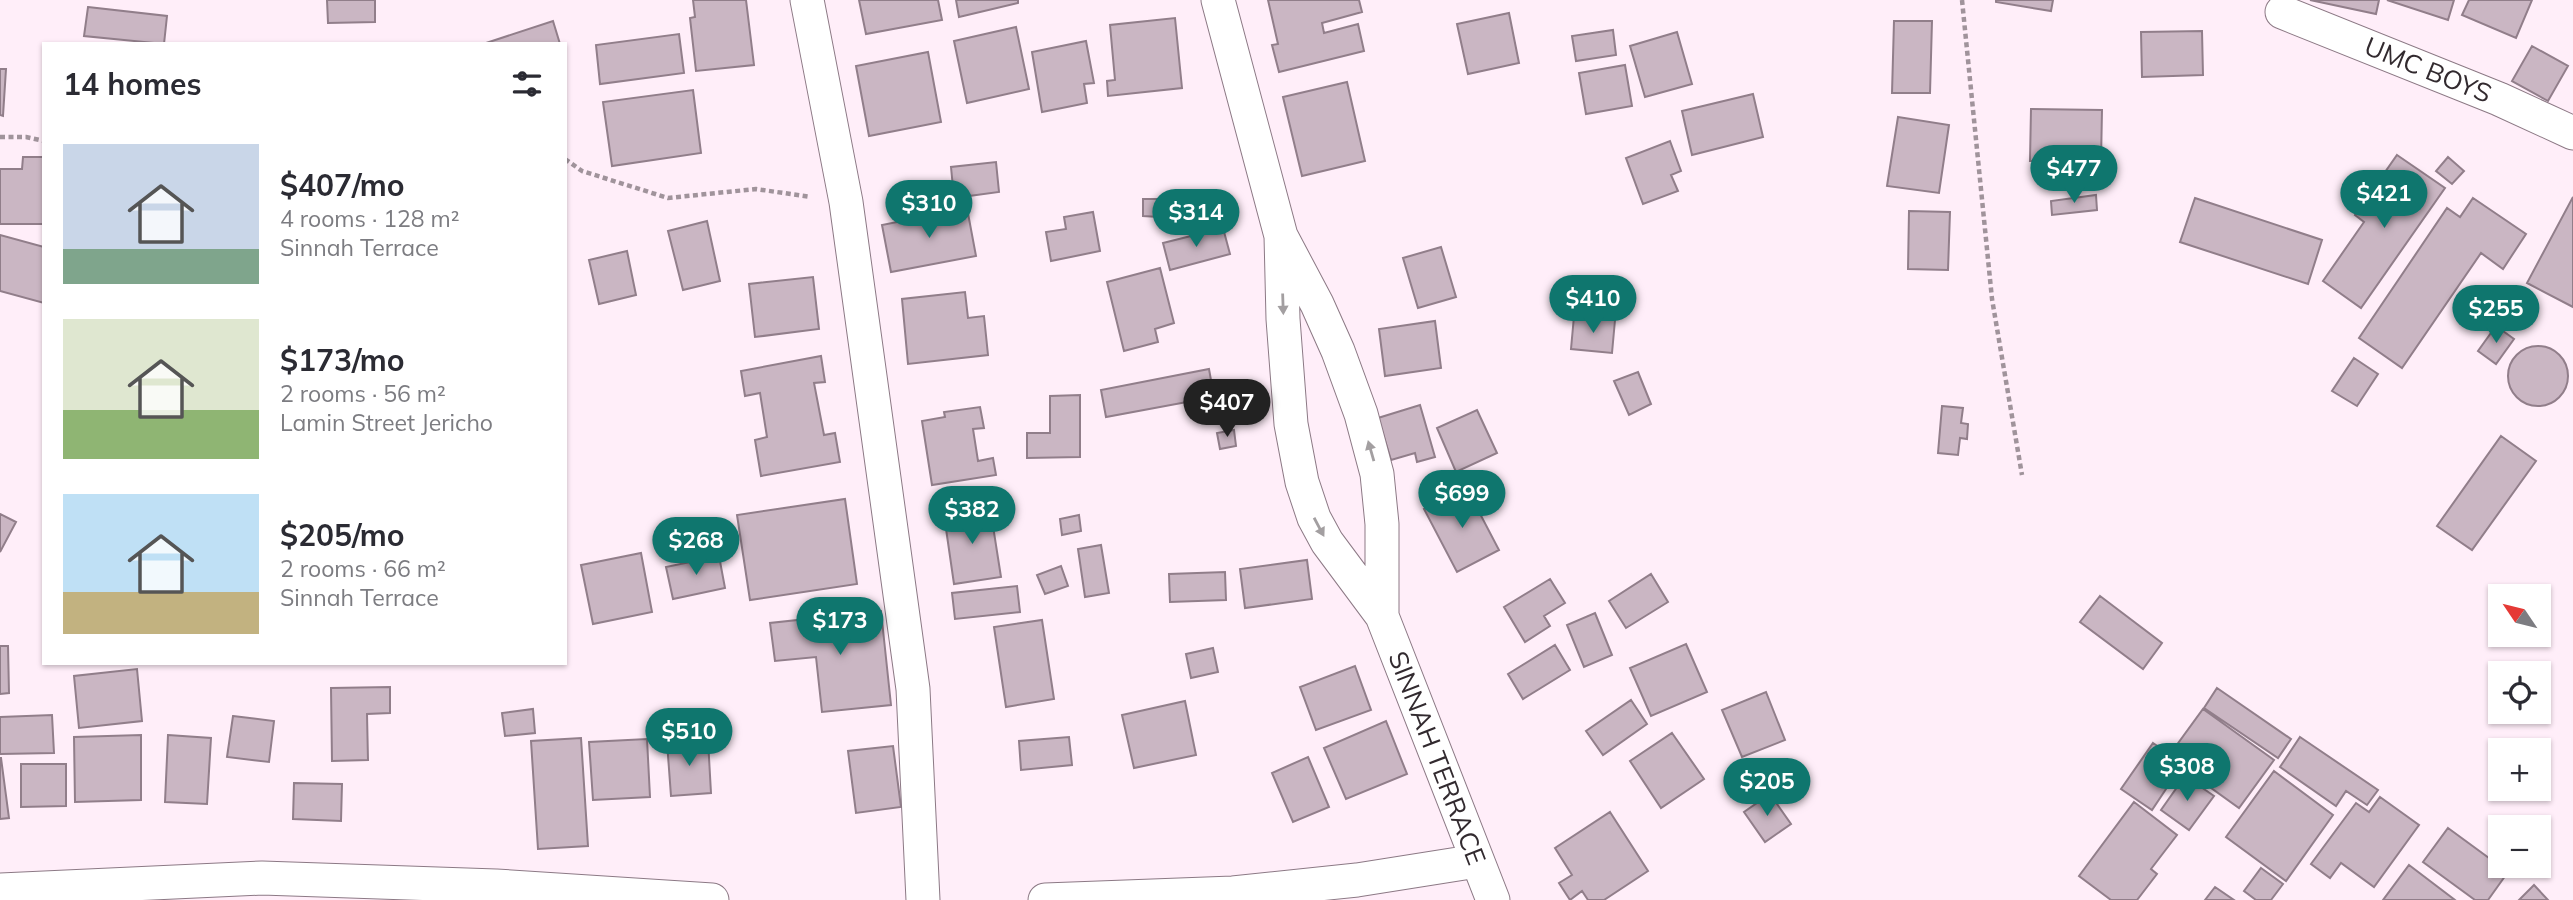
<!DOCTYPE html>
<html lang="en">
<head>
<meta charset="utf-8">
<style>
  :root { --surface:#fff; --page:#f2f2f3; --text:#2b2b33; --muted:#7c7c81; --accent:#0f766e }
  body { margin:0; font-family:Mulish,sans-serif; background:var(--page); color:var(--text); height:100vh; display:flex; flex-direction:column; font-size:26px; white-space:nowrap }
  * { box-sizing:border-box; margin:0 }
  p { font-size:23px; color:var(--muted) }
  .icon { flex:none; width:38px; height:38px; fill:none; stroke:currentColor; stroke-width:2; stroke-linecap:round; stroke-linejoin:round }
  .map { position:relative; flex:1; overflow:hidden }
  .panel { position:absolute; left:42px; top:42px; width:525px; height:623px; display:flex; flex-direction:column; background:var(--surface); border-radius:0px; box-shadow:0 2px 5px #0004 }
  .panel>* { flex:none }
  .needle { width:46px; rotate:305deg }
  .controls { position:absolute; left:2488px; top:584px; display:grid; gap:14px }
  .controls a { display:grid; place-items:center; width:63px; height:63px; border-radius:0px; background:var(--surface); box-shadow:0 2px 5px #0004; font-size:35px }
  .price { position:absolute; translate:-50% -60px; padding:0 16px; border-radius:24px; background:var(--accent); color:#fff; font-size:23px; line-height:46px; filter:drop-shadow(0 2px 4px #0008) }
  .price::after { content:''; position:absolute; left:50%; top:42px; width:21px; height:16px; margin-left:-10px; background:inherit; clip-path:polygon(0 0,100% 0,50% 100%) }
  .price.on { background:#222; color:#fff }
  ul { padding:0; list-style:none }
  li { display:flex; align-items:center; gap:21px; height:175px; padding:0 21px }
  li span { display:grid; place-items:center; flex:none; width:196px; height:140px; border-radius:0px; color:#555 }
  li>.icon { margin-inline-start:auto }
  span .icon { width:84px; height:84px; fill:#fffc; stroke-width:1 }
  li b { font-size:30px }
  h2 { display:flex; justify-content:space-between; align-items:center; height:84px; padding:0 21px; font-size:30px }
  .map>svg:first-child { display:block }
  .building { fill:#cab6c3; stroke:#917e8a; stroke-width:2 }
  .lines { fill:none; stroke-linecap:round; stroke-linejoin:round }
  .minor-casing { stroke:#8c7985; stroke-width:35 }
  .path { stroke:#a0939b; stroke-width:4.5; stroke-dasharray:5 3.5; stroke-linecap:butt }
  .minor { stroke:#fff; stroke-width:33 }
  .oneway { fill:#a39fa1 }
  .labels { text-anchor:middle; stroke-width:5; stroke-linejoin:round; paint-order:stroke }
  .street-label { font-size:26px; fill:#322a2f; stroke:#fff }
</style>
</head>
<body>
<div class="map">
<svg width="2573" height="900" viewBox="0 0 2573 900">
  <rect width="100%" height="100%" fill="#ffeef9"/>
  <path class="building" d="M327 0H375V22L328 23Z
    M693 0H746L754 65 696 71 690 18 695 17Z
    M859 0H938L942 20 866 34Z
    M956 0H1018V3L959 17Z
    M1268 0H1359L1362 12 1322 23 1324 33 1358 24 1364 51 1279 72 1272 45 1278 44Z
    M1996 0H2053L2051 11 1996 2Z
    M2310 0H2379L2376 14Z
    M2387 0H2454L2448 20Z
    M2469 0H2532L2516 38 2462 15Z
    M88 7 167 16 164 44 84 36Z
    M1509 13 1519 63 1468 74 1457 24Z
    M1175 18 1182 88 1108 96 1107 81 1115 80 1110 25Z
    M553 21 560 44H486V43Z
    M1894 21H1932L1930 93H1892Z
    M1016 27 1029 89 967 103 954 41Z
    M1613 30 1616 55 1576 61 1572 36Z
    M2202 31 2203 75 2142 77 2141 32Z
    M1677 32 1692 84 1645 97 1630 46Z
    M679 34 684 73 600 84 596 45Z
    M1086 41 1094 83 1084 84 1087 103 1042 112 1032 52Z
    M2532 46 2568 66 2548 101 2512 81Z
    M928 52 941 122 869 136 856 66Z
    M1625 65 1632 106 1586 114 1579 73Z
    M0 69H6L3 116 0 115Z
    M1347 82 1365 161 1302 176 1283 97Z
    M693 90 701 153 612 166 603 102Z
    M1753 94 1763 137 1692 155 1682 111Z
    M2031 109 2102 110 2101 162 2030 161Z
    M1898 117 1949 125 1939 193 1887 186Z
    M1670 141 1681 171 1671 175 1678 191 1643 204 1626 158Z
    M2397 155 2445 188 2361 308 2323 281 2364 222 2355 215Z
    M23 157H44V224H0V169H22Z
    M2448 157 2464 171 2452 184 2436 171Z
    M996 162 999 192 954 198 951 167Z
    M2096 195 2097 210 2052 215 2051 201Z
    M2573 197V307L2527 283Z
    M2195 198 2322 240 2308 284 2180 242Z
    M2473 198 2526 234 2503 269 2481 253 2402 368 2359 338 2447 208 2460 217Z
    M1143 199H1160L1159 217 1143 216Z
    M967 208 976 256 891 272 882 225Z
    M1909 211 1950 212 1948 270 1908 269Z
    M1093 212 1100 251 1051 261 1046 232 1066 229 1064 217Z
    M707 221 720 281 683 290 668 231Z
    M1223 228 1230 254 1170 270 1163 243Z
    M0 235 44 247V303L0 291Z
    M1441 247 1456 297 1418 308 1403 258Z
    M627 251 636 295 599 304 589 260Z
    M1160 268 1174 323 1155 329 1158 342 1124 351 1107 282Z
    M813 277 819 329 755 337 749 284Z
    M965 292 968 318 984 316 988 355 908 364 902 299Z
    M1574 316 1615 320 1612 353 1571 349Z
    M1435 321 1441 368 1385 376 1379 329Z
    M2496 326 2514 339 2496 364 2478 351Z
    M2508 376a30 30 0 1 1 60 0a30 30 0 1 1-60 0Z
    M821 356 825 382 814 383 824 435 835 433 840 462 761 476 755 440 767 437 760 393 745 396 741 371Z
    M2354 358 2378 374 2357 406 2332 391Z
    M1209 369 1214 397 1106 417 1101 390Z
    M1638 372 1651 404 1629 415 1614 381Z
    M1080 395V457L1027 458V433H1050V396Z
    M1420 405 1435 457 1417 462 1415 453 1391 460 1378 418Z
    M1942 406 1963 408 1961 423 1968 424 1967 439 1960 438 1958 455 1938 453Z
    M980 407 984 428 973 429 978 461 993 458 996 475 932 485 922 421 945 417 944 412Z
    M1477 410 1497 453 1456 472 1437 428Z
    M1234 430 1236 446 1220 449 1217 433Z
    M2501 436 2536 461 2472 550 2437 526Z
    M1466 487 1499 550 1457 572 1424 509Z
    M845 499 857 584 750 600 737 515Z
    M990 507 1001 577 954 584 944 515Z
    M0 514 16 522 0 552Z
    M1079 515 1081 531 1062 535 1060 519Z
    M1101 545 1109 593 1085 597 1078 549Z
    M641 553 652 612 593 624 581 565Z
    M719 556 725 588 673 599 666 567Z
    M1307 560 1312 599 1245 608 1240 569Z
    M1061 566 1068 586 1045 594 1037 575Z
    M1225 572 1226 600 1170 602 1169 574Z
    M1651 574 1668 602 1626 628 1609 601Z
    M1550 579 1565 603 1544 616 1550 626 1525 642 1504 607Z
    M1017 586 1020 612 955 619 952 593Z
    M2100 596 2162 643 2143 669 2080 622Z
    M881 611 891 705 822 712 816 657 775 661 770 623Z
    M1595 613 1612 655 1584 667 1567 625Z
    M1042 620 1054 699 1006 707 994 627Z
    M1686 644 1707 692 1651 716 1630 668Z
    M1555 645 1570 670 1523 699 1508 674Z
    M0 646H8L9 693 0 694Z
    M1213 648 1218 672 1191 678 1186 654Z
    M1355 666 1371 710 1316 730 1300 687Z
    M137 669 142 721 79 728 74 676Z
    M390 687V713L367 714 368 760 332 761 331 688Z
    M2217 688 2291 739 2278 758 2204 708Z
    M1766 692 1785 740 1742 757 1722 710Z
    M1631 700 1647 724 1603 755 1586 731Z
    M1185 701 1196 755 1134 768 1122 715Z
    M533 709 535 733 505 736 502 713Z
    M2203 709 2274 760 2239 808 2168 757Z
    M52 715 54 753 0 754V717Z
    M233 716 274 721 269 762 227 757Z
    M1386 721 1407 774 1346 799 1324 748Z
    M1672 733 1704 779 1661 808 1630 761Z
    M141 735V800L75 802 74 737Z
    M168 735 211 738 207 804 165 802Z
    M1069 737 1072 765 1021 770 1019 741Z
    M2300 737 2378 790 2367 805 2346 791 2336 806 2280 767Z
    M581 738 588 846 538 849 531 741Z
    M647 739 650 797 593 800 589 742Z
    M708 740 711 793 671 796 667 742Z
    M2153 743 2169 754 2162 764 2176 774 2152 810 2121 789Z
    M893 746 901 807 856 813 848 751Z
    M1308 757 1329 807 1293 822 1272 773Z
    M1 758 9 818 0 819V758Z
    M21 764H66V806L21 807Z
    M2274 771 2333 815 2286 881 2226 837Z
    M2185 776 2214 796 2189 830 2161 810Z
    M294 783 342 784 341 821 293 819Z
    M1770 794 1791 824 1765 842 1744 812Z
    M2380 797 2419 825 2374 887 2341 863 2330 878 2311 864 2356 803 2369 812Z
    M2134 802 2177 835 2151 869 2157 874 2137 900H2111L2079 876Z
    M1610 812 1648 871 1604 900H1588L1582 891 1570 900 1559 883 1572 875 1555 848Z
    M2448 828 2508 872 2488 900H2475L2423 862Z
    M2409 865 2455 900H2383Z
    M2261 868 2283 884 2271 900H2256L2244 891Z
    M2534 885 2548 900H2519Z
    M2215 887 2234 900H2205Z"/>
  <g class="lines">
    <g class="minor-casing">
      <path id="minor" d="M807 0 846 202 913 689 923 900
        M1218 0 1281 236 1317 304 1338 351 1361 414 1377 474 1382 524V616
        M2282 12 2499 99 2573 133
        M1281 236 1283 319 1291 424 1302 482 1314 518 1327 542 1382 616 1493 900
        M0 890 262 878 496 886 712 900
        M1045 900 1233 893 1357 880 1477 861"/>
    </g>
    <path class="path" d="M1962 0 1992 299 2022 475
      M0 137H26L44 141
      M565 159 582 171 668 198 756 189 811 197"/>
    <use href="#minor" class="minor"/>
  </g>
  <defs><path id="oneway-solid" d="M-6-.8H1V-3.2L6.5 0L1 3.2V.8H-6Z" transform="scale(1.75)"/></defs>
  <g class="oneway">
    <use href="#oneway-solid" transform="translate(1283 304) rotate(88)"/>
    <use href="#oneway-solid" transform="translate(1371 451) rotate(-106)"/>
    <use href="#oneway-solid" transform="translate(1319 527) rotate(62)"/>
  </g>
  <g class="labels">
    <g class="street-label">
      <text transform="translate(2428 70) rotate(22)" y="9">UMC BOYS</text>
      <text transform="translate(1437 758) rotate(69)" y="9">SINNAH TERRACE</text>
    </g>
  </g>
</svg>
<div class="controls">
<a><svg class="needle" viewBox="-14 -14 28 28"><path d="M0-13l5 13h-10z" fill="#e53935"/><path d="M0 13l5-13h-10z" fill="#7c7c81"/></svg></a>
<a><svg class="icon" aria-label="locate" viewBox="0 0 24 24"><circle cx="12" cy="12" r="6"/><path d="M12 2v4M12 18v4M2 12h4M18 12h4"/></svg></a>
<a>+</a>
<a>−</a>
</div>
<b class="price" style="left:2074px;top:205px">$477</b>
<b class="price" style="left:2384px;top:230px">$421</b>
<b class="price" style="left:929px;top:240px">$310</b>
<b class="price" style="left:1196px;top:249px">$314</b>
<b class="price" style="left:1593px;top:335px">$410</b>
<b class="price" style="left:2496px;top:345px">$255</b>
<b class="price on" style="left:1227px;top:439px">$407</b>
<b class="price" style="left:1462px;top:530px">$699</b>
<b class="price" style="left:972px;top:546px">$382</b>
<b class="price" style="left:696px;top:577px">$268</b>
<b class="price" style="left:840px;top:657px">$173</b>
<b class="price" style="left:689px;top:768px">$510</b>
<b class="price" style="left:2187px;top:803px">$308</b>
<b class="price" style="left:1767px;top:818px">$205</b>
<section class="panel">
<h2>14 homes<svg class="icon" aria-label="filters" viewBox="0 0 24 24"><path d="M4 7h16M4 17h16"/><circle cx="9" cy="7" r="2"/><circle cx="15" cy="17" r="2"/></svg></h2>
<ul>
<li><span style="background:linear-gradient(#c9d6e8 75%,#7fa58c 0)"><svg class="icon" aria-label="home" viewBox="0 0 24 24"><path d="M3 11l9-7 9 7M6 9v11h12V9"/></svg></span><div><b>$407/mo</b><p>4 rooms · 128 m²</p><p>Sinnah Terrace</p></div></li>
<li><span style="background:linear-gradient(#dfe7d0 65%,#8fb573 0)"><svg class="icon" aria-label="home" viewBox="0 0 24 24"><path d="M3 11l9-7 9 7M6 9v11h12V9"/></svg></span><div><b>$173/mo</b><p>2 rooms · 56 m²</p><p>Lamin Street Jericho</p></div></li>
<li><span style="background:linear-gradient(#bfe0f5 70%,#c2b280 0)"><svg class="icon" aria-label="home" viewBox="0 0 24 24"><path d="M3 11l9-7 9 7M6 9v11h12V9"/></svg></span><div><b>$205/mo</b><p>2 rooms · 66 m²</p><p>Sinnah Terrace</p></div></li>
</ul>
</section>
</div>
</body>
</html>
